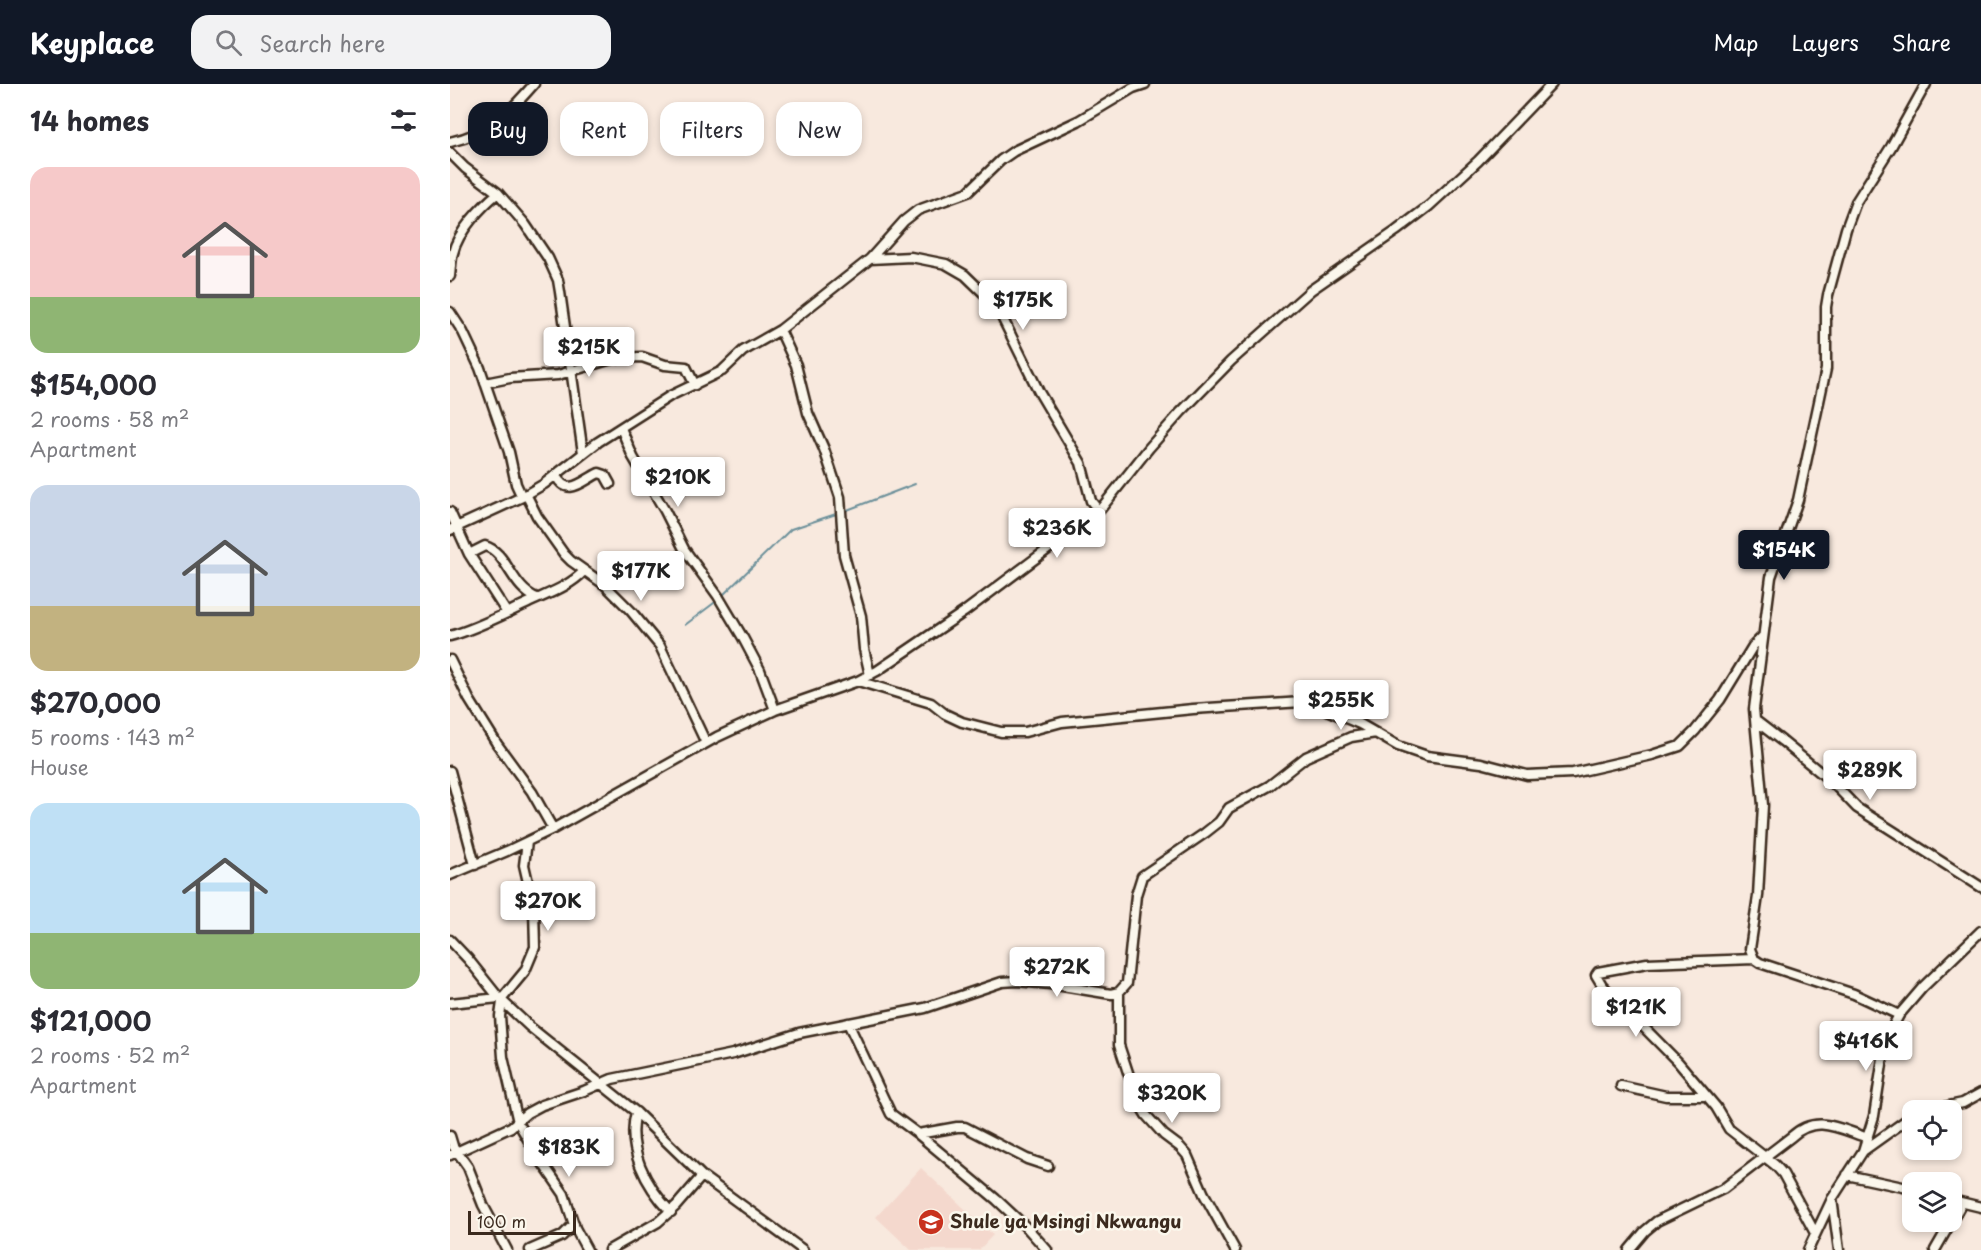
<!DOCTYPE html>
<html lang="en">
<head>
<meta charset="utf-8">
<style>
  :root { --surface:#fff; --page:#f2f2f3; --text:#2b2b33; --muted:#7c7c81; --accent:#111827 }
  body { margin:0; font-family:"Playpen Sans",sans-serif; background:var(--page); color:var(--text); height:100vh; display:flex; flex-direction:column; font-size:22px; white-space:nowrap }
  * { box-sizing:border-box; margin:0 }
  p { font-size:20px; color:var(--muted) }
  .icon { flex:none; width:33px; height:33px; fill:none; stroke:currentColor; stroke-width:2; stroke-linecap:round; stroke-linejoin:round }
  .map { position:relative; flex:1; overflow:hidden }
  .side { display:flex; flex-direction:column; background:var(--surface); width:450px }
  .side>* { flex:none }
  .hud { position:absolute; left:18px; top:18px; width:570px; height:54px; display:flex; gap:12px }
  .buttons { position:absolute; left:1452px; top:1016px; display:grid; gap:12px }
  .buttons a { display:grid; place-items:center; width:60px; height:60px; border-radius:12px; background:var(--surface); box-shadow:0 3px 9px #0003; font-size:30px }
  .scale { position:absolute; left:18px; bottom:15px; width:108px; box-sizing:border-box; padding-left:6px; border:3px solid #3b2a1e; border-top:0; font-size:16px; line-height:21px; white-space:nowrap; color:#3b2a1e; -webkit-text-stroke:4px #fbf7ec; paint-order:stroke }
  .price { position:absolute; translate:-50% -51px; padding:0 14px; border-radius:6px; background:#fff; color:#222; font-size:20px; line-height:39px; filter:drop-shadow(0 2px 3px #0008) }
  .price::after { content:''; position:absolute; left:50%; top:36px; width:18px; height:14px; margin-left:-9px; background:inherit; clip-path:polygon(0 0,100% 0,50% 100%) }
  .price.active { background:var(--accent); color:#fff }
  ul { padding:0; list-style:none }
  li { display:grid; align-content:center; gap:12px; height:318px; padding:0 30px }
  li span { display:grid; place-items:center; height:186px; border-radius:18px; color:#555 }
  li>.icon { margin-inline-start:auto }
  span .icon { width:108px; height:108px; fill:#fffc; stroke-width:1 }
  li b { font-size:26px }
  h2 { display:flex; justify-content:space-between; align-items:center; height:72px; padding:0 30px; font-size:26px }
  .pill { padding:0 21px; border-radius:18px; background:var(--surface); box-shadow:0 3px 9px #0003; font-size:21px; line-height:54px }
  .pill.active { background:var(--accent); color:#fff }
  header { display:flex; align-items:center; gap:36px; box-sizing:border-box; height:84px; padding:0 30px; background:var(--accent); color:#fff }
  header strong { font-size:28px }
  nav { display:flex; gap:33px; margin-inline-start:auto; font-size:21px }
  .search { width:420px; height:54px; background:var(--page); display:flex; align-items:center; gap:15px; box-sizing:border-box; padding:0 21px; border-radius:18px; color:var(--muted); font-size:22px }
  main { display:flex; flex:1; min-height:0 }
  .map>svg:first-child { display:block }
  .built { fill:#f4d8cd }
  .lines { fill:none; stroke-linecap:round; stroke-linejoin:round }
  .stream { stroke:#6c909a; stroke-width:2 }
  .minor-casing { stroke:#3b2a1e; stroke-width:13 }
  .minor { stroke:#fbf7ec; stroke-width:8 }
  .labels { text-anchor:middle; stroke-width:5; stroke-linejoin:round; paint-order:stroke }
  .poi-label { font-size:18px; font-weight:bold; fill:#3b2a1e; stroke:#fbf7ec; text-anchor:start }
</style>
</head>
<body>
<header>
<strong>Keyplace</strong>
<div class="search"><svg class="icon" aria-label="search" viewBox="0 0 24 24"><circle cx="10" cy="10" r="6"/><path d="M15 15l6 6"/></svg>Search here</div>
<nav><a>Map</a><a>Layers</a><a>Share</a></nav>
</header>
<main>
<section class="side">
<h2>14 homes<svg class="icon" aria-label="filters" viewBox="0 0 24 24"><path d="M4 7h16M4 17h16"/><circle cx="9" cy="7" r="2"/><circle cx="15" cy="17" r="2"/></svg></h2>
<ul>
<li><span style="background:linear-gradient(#f6c9c9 70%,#8fb573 0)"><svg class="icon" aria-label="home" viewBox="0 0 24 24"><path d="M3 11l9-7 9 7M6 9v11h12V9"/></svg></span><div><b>$154,000</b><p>2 rooms · 58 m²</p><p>Apartment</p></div></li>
<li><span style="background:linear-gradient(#c9d6e8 65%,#c2b280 0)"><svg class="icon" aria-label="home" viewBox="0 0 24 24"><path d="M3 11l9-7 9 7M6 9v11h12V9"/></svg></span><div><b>$270,000</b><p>5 rooms · 143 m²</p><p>House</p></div></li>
<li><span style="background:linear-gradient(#bfe0f5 70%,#8fb573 0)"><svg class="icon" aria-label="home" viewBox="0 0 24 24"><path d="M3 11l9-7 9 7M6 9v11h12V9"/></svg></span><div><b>$121,000</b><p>2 rooms · 52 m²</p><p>Apartment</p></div></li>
</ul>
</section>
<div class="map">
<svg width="1531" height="1166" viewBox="0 0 1531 1166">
  <rect width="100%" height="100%" fill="#f8e9de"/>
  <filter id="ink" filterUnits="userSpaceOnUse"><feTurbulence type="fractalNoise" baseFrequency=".0167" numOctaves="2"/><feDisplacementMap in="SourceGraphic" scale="12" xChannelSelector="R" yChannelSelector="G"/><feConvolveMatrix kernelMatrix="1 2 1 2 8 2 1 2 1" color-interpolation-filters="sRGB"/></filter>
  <g filter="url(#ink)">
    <path class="built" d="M471 1084 543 1151 529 1166H461L426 1133Z"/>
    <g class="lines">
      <path class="stream" d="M272 512 341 445 392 428 465 400
        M235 541 268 516"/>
      <g class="minor-casing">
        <path id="minor" d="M0 58C40 49 58 30 84 0
          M0 69 15 84 48 109 75 140 98 174 108 196 110 208 133 369
          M420 175 461 173 496 180 515 191 546 221 589 308 631 379 641 417 649 427
          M0 192C1 184 1 176 3 169 8 147 32 122 48 109
          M0 228 13 248 30 284 59 368 66 400 72 413
          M330 246 346 281 358 329 374 365 390 413 394 471 411 532 414 565 420 591
          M35 299 60 294 108 291 165 274 192 273 215 281 236 283 245 301
          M171 344 183 373 215 427 234 465 268 512 293 554 310 586 325 626
          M106 392C118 414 132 397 149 389L155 391 160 400
          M76 410 87 432 114 470 121 477 155 501 181 527 210 562 256 659
          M0 428 19 470 57 529
          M0 446 72 413 94 400 148 358 220 312 272 287 293 267 330 246 420 175 454 137 468 126 518 108 551 76 564 67 628 37 683 4 695 0
          M19 470 35 462C57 468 62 505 87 514
          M0 552C28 544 52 531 78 519 97 510 119 503 134 487
          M0 576 19 615 47 660 82 708 103 745
          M408 597 481 619 495 630 512 638 551 648H575L612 638 743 625 852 618 862 620 910 640 948 662 977 672 1031 679 1077 691 1123 689 1202 671 1230 662 1245 647 1270 616 1303 562 1313 552
          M1306 637 1332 657 1382 698 1407 724 1531 803
          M0 687 25 781
          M0 791 57 767 103 745 267 653 325 626 408 597 427 587 514 528 649 427 699 364 731 328 781 277 861 206 946 147 979 122 1028 77 1102 0
          M0 856 18 875 49 914 80 943 186 1028 252 1092 353 1166
          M1304 875 1197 879 1148 888 1146 891 1152 901 1228 978 1266 1023 1279 1045 1325 1081 1333 1090 1365 1149
          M669 908V961L687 1016 696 1031 714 1051 730 1063 737 1071 754 1110 785 1166
          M51 916 75 887 85 863 84 824 74 781 77 758
          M52 918 50 932 53 973 68 1038 87 1071 114 1110 125 1144 137 1166
          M0 919 49 914
          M1449 931 1404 910 1310 879 1304 875 1300 865 1308 812 1313 721 1304 625 1321 493 1348 416 1376 285V223L1378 211 1396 145 1406 118 1441 63 1476 0
          M398 939 441 1030 468 1050 507 1043H515L577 1075 598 1082
          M1171 1002 1216 1012H1256
          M1479 1026 1513 1019 1531 1009
          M186 1028C176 1065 196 1102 221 1128
          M468 1050 547 1116 578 1145 597 1166
          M0 1052 3 1062 18 1083 33 1121 57 1166
          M1413 1067 1462 1032
          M0 1071 61 1043 77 1029 92 1021 134 1007 162 995 283 970 349 949 475 924 552 898 567 897 600 900 661 910 669 908 677 899 686 811 692 792 755 749 769 738 779 724 819 702 856 673 901 653 926 649
          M1397 1091 1462 1105
          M1382 1115 1389 1166
          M1502 1116 1531 1123
          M80 1166 112 1152 124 1140
          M159 1166 208 1138 226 1122 252 1092
          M1179 1166 1195 1147 1207 1137 1273 1105 1341 1053C1366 1029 1390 1045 1418 1054
          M1358 1166 1382 1115 1413 1067 1424 1032 1433 974 1441 946 1449 931 1473 903 1531 847
          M1485 1166 1512 1119"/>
      </g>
      <use href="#minor" class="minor"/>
    </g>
  </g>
  <defs>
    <g id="school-disc" transform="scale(1.35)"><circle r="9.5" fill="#c8321e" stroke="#fbf7ec"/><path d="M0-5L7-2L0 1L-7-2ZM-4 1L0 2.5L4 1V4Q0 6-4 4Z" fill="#fff"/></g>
  </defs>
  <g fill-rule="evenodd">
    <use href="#school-disc" x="481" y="1138"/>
  </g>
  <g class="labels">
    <g class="poi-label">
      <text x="500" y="1144">Shule ya Msingi Nkwangu</text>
    </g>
  </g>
</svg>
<div class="buttons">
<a><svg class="icon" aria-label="locate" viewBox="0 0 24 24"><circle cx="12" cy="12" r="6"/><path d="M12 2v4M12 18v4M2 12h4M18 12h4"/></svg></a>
<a><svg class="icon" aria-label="layers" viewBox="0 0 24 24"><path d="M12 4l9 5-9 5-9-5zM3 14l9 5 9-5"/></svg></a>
</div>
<div class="scale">100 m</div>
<b class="price" style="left:573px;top:247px">$175K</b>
<b class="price" style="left:139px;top:294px">$215K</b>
<b class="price" style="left:228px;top:424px">$210K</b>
<b class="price" style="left:607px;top:475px">$236K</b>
<b class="price active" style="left:1334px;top:497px">$154K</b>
<b class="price" style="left:191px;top:518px">$177K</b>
<b class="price" style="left:891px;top:647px">$255K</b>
<b class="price" style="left:1420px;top:717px">$289K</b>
<b class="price" style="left:98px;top:848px">$270K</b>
<b class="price" style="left:607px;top:914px">$272K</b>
<b class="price" style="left:1186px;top:954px">$121K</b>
<b class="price" style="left:1416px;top:988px">$416K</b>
<b class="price" style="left:722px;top:1040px">$320K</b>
<b class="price" style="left:119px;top:1094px">$183K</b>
<div class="hud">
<a class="pill active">Buy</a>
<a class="pill">Rent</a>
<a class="pill">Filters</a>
<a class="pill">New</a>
</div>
</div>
</main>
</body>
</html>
